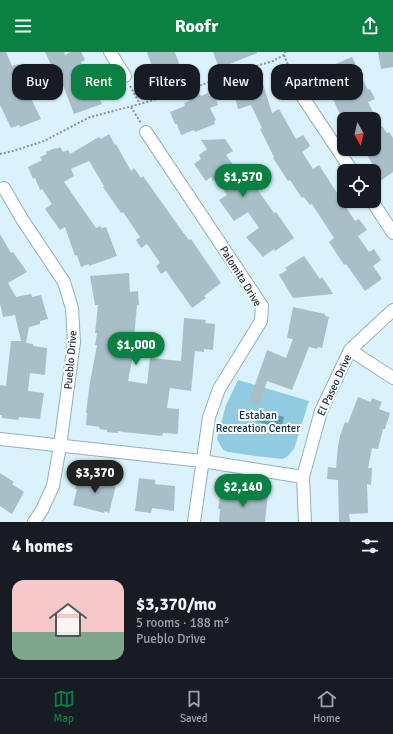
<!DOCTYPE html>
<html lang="en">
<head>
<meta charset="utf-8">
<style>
  :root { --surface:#171b24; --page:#20242c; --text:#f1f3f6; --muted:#9ea1a6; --line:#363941; --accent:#0b8043 }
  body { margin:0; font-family:Signika,sans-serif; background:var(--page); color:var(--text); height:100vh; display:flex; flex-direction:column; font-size:15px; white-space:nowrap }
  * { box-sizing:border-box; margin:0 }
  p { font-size:13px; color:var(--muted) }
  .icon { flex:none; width:22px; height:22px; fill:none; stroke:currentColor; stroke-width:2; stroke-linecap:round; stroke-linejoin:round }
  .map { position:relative; height:470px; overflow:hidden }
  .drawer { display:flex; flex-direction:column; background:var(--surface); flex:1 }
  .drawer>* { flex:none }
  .banner { position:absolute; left:12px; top:12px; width:369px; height:36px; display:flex; gap:8px }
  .needle { width:26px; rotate:172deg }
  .controls { position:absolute; left:337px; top:60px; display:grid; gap:8px }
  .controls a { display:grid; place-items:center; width:44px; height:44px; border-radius:8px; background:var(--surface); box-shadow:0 1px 3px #0004; font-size:20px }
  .price { position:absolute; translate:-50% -34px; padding:0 9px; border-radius:14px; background:var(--accent); color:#fff; font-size:13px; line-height:26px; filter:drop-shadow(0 1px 2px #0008) }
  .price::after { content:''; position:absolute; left:50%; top:24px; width:12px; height:9px; margin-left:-6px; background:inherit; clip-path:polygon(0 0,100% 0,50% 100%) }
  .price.on { background:#222; color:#fff }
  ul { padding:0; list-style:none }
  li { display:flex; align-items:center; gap:12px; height:100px; padding:0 12px }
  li+li { border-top:1px solid var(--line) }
  li span { display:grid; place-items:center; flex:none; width:112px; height:80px; border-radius:12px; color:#555 }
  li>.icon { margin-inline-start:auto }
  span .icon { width:48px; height:48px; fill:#fffc; stroke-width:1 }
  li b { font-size:17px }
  h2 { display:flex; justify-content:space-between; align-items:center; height:48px; padding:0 12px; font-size:17px }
  .pill { padding:0 14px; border-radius:12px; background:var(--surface); box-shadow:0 1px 3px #0004; font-size:14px; line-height:36px }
  .pill.on { background:var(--accent); color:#fff }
  header { display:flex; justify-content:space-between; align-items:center; height:52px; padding:0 12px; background:var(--accent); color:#fff; font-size:18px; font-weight:700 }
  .menu { display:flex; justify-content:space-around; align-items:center; height:56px; border-top:1px solid var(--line); background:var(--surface); font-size:11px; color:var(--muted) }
  .menu a { display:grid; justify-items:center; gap:2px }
  .menu .on { color:var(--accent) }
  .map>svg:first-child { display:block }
  .green { fill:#91cbe1 }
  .water { fill:#549eb8 }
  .building { fill:#a8bfc8 }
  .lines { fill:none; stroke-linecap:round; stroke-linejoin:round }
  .street-casing { stroke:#97afb8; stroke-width:14 }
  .path { stroke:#83939b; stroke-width:2; stroke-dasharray:2 2; stroke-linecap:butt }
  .street { stroke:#fff; stroke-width:12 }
  .labels { text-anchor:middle; stroke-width:4; stroke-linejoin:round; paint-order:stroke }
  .street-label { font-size:11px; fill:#283135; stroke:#f7fcfe }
  .park-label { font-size:11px; fill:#0c313c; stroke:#f7fcfe }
</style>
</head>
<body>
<header><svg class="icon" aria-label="menu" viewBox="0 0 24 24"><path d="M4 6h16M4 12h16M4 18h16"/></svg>Roofr<svg class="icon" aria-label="share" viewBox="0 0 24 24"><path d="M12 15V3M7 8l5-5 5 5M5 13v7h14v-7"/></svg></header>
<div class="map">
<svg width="393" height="470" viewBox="0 0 393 470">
  <rect width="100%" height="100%" fill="#daf2fc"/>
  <path class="green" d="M238 328 309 349 294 397 287 405 282 407 255 404 228 400 223 398 217 387 218 383 226 353Z"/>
  <path class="water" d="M258 357 284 365 281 376 255 369Z"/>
  <path class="building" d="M0 0H6L12 14 19 12 23 22 16 24 23 42 28 40 41 67 20 75 19 73 11 76 0 53Z
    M45 0H64L65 3 70 0H81L85 8 81 10 91 30H93L96 40 97 39 102 52 74 62 61 28 50 34 44 21 53 17Z
    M147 0H175L185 28 163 36 159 25 156 26Z
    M213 0H257V1L219 16Z
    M378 0H393V15L381 17Z
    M352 5 368 38 370 37 375 47 368 50 373 60 358 67H342L333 47 341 43 333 25 323 29 317 18 330 12 331 14Z
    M255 28 257 34 263 32 272 61 279 57 296 87 303 83 308 90 310 94 302 100 313 117 319 113 355 169 359 167 367 178 358 184 369 200 374 197 381 208 373 214 382 227 365 239 346 212 344 213 329 190 334 186 312 152 310 153 304 145 302 146 290 128 288 129 273 106 274 105 260 77 262 76 251 53 238 57 232 35Z
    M208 41 209 44 214 42 218 53 210 56 216 68 214 69 215 72 195 80 194 78 181 83 177 72H175L170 60 185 54 184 51 191 48 190 46 200 42 201 44Z
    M382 74 387 81 389 80 393 86V120L379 130 374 122V119L371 118 375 116 363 97H374V79Z
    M109 82 115 93 116 92 131 119 134 116 141 126 143 124 182 179 189 188 191 187 221 231 204 244 206 246 192 256 166 219 161 222 156 214 160 211 147 192 141 196 136 188 140 185 123 160 121 161 103 135 104 134 89 109 71 117 74 124 64 130 96 176 101 174V176L106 175 117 204 89 214V212L81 215 77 203 75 204 65 175 60 178 45 157 52 152 42 137 40 138 35 126 33 127 28 115 42 108 40 105 47 102 46 100 55 96 56 97 60 95 63 100 68 98 70 102 99 85 101 87Z
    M225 87 233 99 226 103 243 127 248 124 274 161 276 160 294 186 275 199 274 197 263 205 246 185 259 176 248 160 234 169 219 148 227 143 216 127 213 129 211 125 206 129 194 112 201 107 199 103 207 97 201 88Z
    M0 182 11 201 13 200 27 220 8 231 16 245 31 242 32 245 41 243 48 267 40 269V272L29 275 26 291 33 292V294L47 296 45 323 30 321 28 339 44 341 40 367 19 365 18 368 2 366V363H0V333L6 334 11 289H21L15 263 3 265 0 251Z
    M304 204 320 227 322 225 333 242 293 246 279 223 287 218 285 216Z
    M129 221 130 240 138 239 139 253H137L132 308 128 329 147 332 150 306 181 309 184 266 206 268 205 271 215 272 213 298 204 297V300L195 299 191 339 170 336 167 356 179 357 178 382 163 381 162 384 123 380 118 379V381L107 380V378L99 377 100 375 86 373 87 361H86L90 330 97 293H95L97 281H95L98 253H95L90 224Z
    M293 255 325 262V264L329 265 322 296 318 295 317 297 309 295 292 338 267 329 260 353 249 350 267 298 286 306 293 287 287 286Z
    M358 345 371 350 372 346 382 350 379 357 390 361 385 377H383L378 397 372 396 368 416H372L371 433 367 432 368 461 349 462 350 470H339L338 428 327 427 328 415 336 416 338 394 340 384 345 370 348 371Z
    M0 421 14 430 12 432 24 440 12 462 0 454Z
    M79 424 94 428 95 424 102 426 103 424 113 427 112 428 117 429 109 461 105 459 104 461 73 453 77 437H75Z
    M139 426 155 428V432L175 434 174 459 152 456 151 461 135 459Z
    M223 439 233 440 232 442 254 444V440L268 441 265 470H219L220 457H218L220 444H222Z"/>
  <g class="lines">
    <g class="street-casing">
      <path id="street" d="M110 0 125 24
        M298 38 352 119
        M146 80 262 254 261 269 219 337 209 365 194 470
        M4 136 22 167 64 230 72 256 74 290 60 394 53 434 42 458 34 470
        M372 149 393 181
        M350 298 393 326
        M0 387 202 409 303 425
        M305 470 303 425 321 359 350 298 393 258"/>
    </g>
    <path class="path" d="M284 3 294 28
      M130 34 140 52
      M131 55 141 71
      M0 102 13 99 44 89 90 65 140 52 194 36 223 24 273 9 284 3 285 0"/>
    <use href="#street" class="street"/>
  </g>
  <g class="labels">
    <g class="street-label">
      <text transform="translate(241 224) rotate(58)" y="4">Palomita Drive</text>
      <text transform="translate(70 308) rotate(-85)" y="4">Pueblo Drive</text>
      <text transform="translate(334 333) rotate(-65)" y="4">El Paseo Drive</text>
    </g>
    <g class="park-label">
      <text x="258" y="367">Estaban<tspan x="258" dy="13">Recreation Center</tspan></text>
    </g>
  </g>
</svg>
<div class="controls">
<a><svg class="needle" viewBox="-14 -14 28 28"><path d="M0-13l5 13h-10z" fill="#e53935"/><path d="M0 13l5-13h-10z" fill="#9ea1a6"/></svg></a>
<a><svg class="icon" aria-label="locate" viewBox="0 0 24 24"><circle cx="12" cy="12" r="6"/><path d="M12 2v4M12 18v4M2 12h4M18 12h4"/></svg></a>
</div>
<b class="price" style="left:243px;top:146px">$1,570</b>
<b class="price" style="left:136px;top:314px">$1,000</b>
<b class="price on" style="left:95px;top:442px">$3,370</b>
<b class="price" style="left:243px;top:456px">$2,140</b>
<div class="banner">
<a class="pill">Buy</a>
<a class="pill on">Rent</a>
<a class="pill">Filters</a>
<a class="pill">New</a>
<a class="pill">Apartment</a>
</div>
</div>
<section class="drawer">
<h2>4 homes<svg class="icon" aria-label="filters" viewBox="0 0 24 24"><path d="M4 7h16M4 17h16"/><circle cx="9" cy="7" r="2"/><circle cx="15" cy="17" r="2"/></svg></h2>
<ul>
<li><span style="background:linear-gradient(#f6c9c9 65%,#7fa58c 0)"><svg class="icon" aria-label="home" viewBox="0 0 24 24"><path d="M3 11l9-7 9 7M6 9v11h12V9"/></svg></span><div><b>$3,370/mo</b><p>5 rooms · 188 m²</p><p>Pueblo Drive</p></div></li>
</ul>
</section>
<nav class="menu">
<a class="on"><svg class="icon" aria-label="map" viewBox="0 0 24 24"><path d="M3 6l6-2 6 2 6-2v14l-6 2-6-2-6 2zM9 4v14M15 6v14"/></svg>Map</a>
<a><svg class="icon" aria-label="saved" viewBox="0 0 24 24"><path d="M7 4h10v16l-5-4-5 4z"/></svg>Saved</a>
<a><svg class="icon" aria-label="home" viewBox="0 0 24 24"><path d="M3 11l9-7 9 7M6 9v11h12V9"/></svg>Home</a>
</nav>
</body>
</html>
